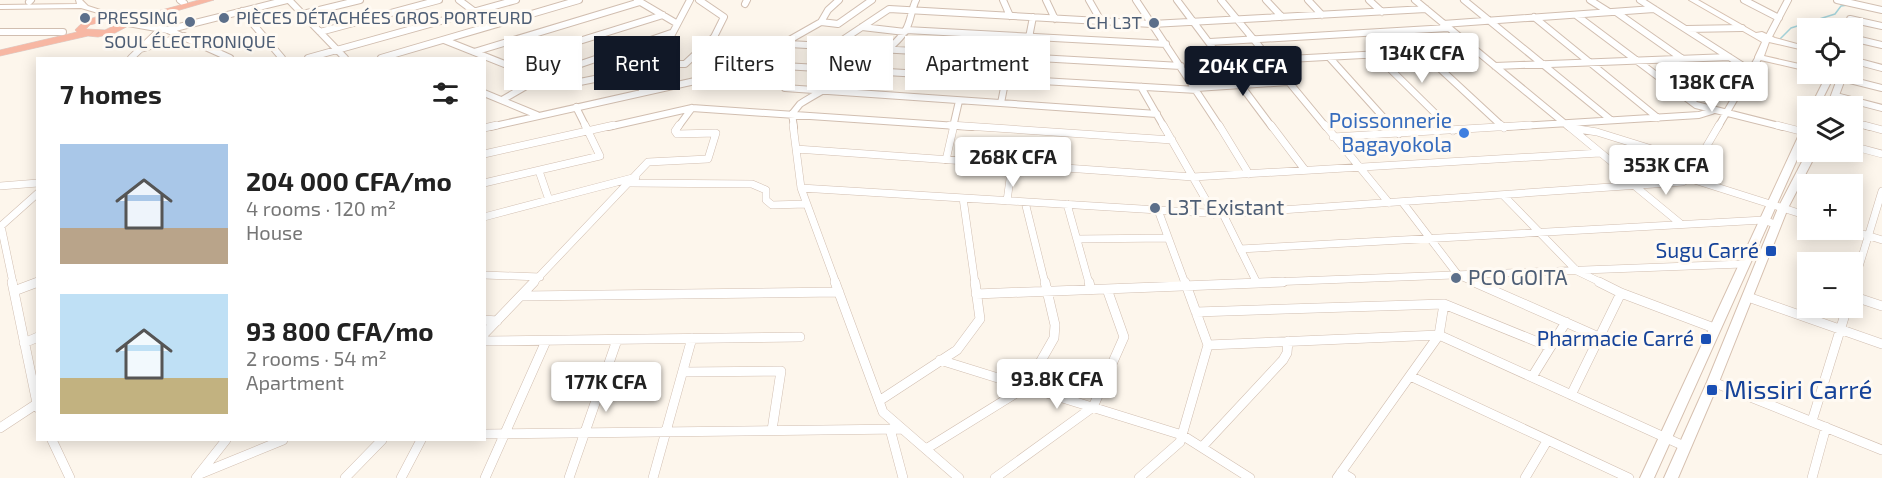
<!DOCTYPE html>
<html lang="en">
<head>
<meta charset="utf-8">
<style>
  :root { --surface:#fff; --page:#f6f6f6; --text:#222; --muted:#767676; --accent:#111827 }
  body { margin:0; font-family:"Exo 2",sans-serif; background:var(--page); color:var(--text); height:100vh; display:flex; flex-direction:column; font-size:22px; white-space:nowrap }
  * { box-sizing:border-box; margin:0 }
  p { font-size:20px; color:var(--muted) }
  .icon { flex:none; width:33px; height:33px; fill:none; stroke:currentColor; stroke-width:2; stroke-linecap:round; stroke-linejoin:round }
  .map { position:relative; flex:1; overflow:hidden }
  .panel { position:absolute; left:36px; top:57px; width:450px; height:384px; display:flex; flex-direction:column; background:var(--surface); border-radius:0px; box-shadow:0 3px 15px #0003 }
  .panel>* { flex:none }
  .banner { position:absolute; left:504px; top:36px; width:570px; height:54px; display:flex; gap:12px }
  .buttons { position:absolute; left:1797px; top:18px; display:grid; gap:12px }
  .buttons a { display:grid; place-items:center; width:66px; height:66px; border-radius:0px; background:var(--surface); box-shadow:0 3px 15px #0003; font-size:30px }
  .price { position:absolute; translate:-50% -51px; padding:0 14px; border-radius:6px; background:#fff; color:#222; font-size:20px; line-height:39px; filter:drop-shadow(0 2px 3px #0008) }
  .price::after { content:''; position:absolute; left:50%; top:36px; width:18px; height:14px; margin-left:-9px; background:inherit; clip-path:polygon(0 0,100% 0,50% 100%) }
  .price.on { background:var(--accent); color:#fff }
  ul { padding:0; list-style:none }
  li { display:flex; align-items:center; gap:18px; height:150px; padding:0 24px }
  li span { display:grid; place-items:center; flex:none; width:168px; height:120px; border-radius:0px; color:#555 }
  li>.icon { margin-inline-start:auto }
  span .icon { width:72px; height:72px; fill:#fffc; stroke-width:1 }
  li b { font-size:26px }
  h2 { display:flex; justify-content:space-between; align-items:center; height:72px; padding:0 24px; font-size:26px }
  .chip { padding:0 21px; border-radius:0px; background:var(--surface); box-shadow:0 3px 15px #0003; font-size:21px; line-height:54px }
  .chip.on { background:var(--accent); color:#fff }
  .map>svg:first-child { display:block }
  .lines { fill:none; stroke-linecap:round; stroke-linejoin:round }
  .stream { stroke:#a5d3da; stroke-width:1.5 }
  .street-far2-casing { stroke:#d1beb0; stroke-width:8 }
  .street-far1-casing { stroke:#d1beb0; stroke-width:8 }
  .street-casing { stroke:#d1beb0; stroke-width:10 }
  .secondary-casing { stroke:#d6c0b0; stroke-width:2 }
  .highway-casing { stroke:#dad1cd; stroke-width:1 }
  .street-far2 { stroke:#fff; stroke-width:6 }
  .street-far1 { stroke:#fff; stroke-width:7 }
  .street { stroke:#fff; stroke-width:9 }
  .secondary { fill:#fff; fill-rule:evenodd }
  .highway { fill:#f7b7a3; fill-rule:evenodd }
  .service-dot { fill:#5c6f8a; stroke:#fffaf3; stroke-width:2 }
  .shop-dot { fill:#3f7fe0; stroke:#fffaf3; stroke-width:2 }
  .transit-dot { fill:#1a4fb4; stroke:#fffaf3; stroke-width:2 }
  .labels { text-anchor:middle; stroke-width:6; stroke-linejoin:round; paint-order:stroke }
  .far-service-label { font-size:18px; fill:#4e5e75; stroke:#fffaf3; text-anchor:start }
  .shop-label { font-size:21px; fill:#366cbe; stroke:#fffaf3; text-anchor:end }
  .service-label { font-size:21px; fill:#4e5e75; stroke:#fffaf3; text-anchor:start }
  .transit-label { font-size:21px; fill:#164399; stroke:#fffaf3; text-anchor:end }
  .near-transit-label { font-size:26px; fill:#164399; stroke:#fffaf3; text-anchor:start }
</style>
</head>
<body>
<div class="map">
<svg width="1882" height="478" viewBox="0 0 1882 478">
  <rect width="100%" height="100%" fill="#fdf6ec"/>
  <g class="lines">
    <path class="stream" d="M1779 40 1791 28 1835 14 1841 6 1848 5"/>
    <g class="street-far2-casing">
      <path id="street-far2" d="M180 0 184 3
        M289 0 345 58
        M459 0 475 12
        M637 0 676 23
        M1003 0 1010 16
        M1046 0 1055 19
        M1089 0 1101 21
        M1136 0 1220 127
        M1177 0 1272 127
        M1221 0 1326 127
        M1266 0 1282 17
        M1308 0 1322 15
        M1369 0 1382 12
        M1415 0 1569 127
        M1464 0 1611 120
        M1590 0 1609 12
        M1640 0 1751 71
        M1744 0 1779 18
        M1837 0 1882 10
        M29 2 31 0
        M745 4 747 0
        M242 11 282 58
        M1616 12 1731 93
        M303 14 360 0
        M1576 15 1696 105 1783 127
        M1534 17 1658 118
        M1850 19 1882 26
        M821 22 838 24 872 0
        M128 23 168 30 230 58
        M1443 24 1654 9
        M862 27 905 32
        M1687 29 1742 28
        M167 30 287 0
        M906 30 1166 44
        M0 32H63
        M320 32 439 0
        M1768 38 1788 0
        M1852 38 1882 45
        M444 40 560 86 654 67
        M754 42 1181 66
        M1210 42 1448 28
        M835 45 889 9 1152 24 1426 9
        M137 50 184 36
        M474 52 640 2
        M1422 52 1503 127
        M1375 54 1449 127
        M1329 57 1392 127
        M131 58 162 28
        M308 58 516 0
        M381 58 579 0
        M1025 58 1033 17
        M1270 60 1474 49
        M1852 60 1882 68
        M714 62 1197 90
        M505 64 663 15
        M655 64H685L714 37 724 17 699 0
        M772 65 784 43 821 22 828 10 839 0
        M1495 66 1729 57
        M1842 78 1882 88
        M1141 87 1164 127
        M785 88 1157 114
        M1196 88 1288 82
        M484 93 537 115
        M641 93 690 0
        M1836 96 1882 108
        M502 100 540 78 671 33
        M1001 103 1010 57
        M576 107 586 127
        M1852 122 1870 127
        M490 127 695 81
        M608 127 692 108 972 127
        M678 127 692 108
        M794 127 792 114 800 104C828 86 888 58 905 31 911 22 911 10 916 0
        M953 127 959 101
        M1505 127 1699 115 1712 111
        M1718 127 1759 57"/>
    </g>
    <g class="street-far1-casing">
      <path id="street-far1" d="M793 125 801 188 836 283
        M950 125 1172 140
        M1163 125 1214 214
        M1219 125 1249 174
        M1271 125 1305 170
        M1325 125 1389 203
        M1391 125 1399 134
        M1447 125 1453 131
        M1501 125 1504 128
        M1567 125 1641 186
        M1777 125 1808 133
        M1864 125 1882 130
        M484 128 497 125
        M1572 128 1597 132 1697 163
        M1333 137 1530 125
        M1852 146 1882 154
        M796 149 1193 177 1600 153
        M484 154 614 125
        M946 160 954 125
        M539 171 549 200
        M1688 178 1808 216
        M484 183 600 156 585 125
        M631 183 752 184 766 190V200L772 205 806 204
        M0 186 38 183
        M1636 187 1681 224
        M801 188 1223 214 1683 182 1688 178 1719 125
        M1504 196 1577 271 1602 283
        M963 198 975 283
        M1007 201 1012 164
        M1025 202 1045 283
        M1403 203 1458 275 1477 283
        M1067 204 1089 283
        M1158 210 1185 283
        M1223 214 1257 283
        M484 217 636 177
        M1850 230 1882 240
        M1077 239 1168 238
        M1240 249 1764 220 1777 225
        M484 275 540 277
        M13 283 1 226 38 193
        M34 283 38 282
        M533 283 648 162 708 159 716 133 677 134 675 131 679 125
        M1245 283 1743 264
        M1854 283 1882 191"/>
    </g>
    <g class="street-casing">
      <path id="street" d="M12 282 38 408
        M835 282 883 412 959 478
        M1089 282 1091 290
        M1474 282 1599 337
        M1599 282 1621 293 1714 328
        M1852 290 1854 282
        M14 291 38 282
        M976 294 1283 282
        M522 296 839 292
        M1852 296 1882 306
        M1748 297 1882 344
        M1196 312 1444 304 1550 347
        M484 320 497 321
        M484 334 534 282
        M484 341 800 337
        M24 343 38 337
        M1208 345 1439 335 1684 446
        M940 360 1182 435 1250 478
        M683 372 781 371 772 430
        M1410 376 1629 478
        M1532 377 1566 322
        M1713 382 1882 450
        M1571 395 1621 293
        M879 401 957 350 980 319 975 282
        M1812 421 1847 308
        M0 428 38 403
        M890 429 903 478
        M484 434 902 429
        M52 440 70 478
        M1202 447 1283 360 1287 353 1288 341
        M926 449 1026 387 1054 338 1055 325 1045 282
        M1341 472 1351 478
        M200 474 283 440
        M196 478 226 440
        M345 478 382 440
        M401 478 421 440
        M485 478 546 341
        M569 478 617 340
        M653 478 692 338
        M995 478 1093 407 1124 337 1107 289
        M1139 478 1180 442 1208 345 1185 282
        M1337 478 1439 335 1444 304
        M1525 478 1547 441
        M1812 478 1826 427"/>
    </g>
    <g class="secondary-casing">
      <path id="secondary" d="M76 0H82L88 6 119 16 115 18 81 8 0 9V5L77 4Z
        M1689 0H1698L1756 33 1762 32 1775 38 1808 47V51L1769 42 1764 56 1808 66V71L1756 59 1755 57 1762 42Z
        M1827 74H1835L1819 106H1811Z
        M1839 74H1847L1835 106H1827Z
        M1808 121V135L1654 478H1640L1804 124Z
        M1807 152H1817L1788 208 1719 382 1678 478H1664L1707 382 1778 208Z"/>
    </g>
    <g class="highway-casing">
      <path id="highway" d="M199 0H214L132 24 115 33 98 37 88 36 0 56V50L77 32 75 30C87 15 111 12 129 16L131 18ZM115 19 124 21 105 30 86 29 90 25Z"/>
    </g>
    <use href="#street-far2" class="street-far2"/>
    <use href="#street-far1" class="street-far1"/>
    <use href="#street" class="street"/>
    <use href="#secondary" class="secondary"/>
    <use href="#highway" class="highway"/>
  </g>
  <g class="service-dot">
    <circle cx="85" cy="18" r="6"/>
    <circle cx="224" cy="18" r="6"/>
    <circle cx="190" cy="22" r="6"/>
    <circle cx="1154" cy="23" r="6"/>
    <circle cx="1155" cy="208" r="6"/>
    <circle cx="1456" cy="278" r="6"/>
  </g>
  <circle class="shop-dot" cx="1464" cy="133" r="6"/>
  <g class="transit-dot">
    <rect x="1765" y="245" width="12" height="12" rx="3"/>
    <rect x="1700" y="333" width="12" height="12" rx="3"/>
    <rect x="1706" y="384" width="12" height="12" rx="3"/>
  </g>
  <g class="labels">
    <g class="far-service-label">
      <text x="97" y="24">PRESSING</text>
      <text x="236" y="24">PIÈCES DÉTACHÉES GROS PORTEURD</text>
      <text x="1142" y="29" text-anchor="end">CH L3T</text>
      <text x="190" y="48" text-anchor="middle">SOUL ÉLECTRONIQUE</text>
    </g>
    <g class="shop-label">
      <text x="1452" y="128">Poissonnerie<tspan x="1452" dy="24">Bagayokola</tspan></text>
    </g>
    <g class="service-label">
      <text x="1167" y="215">L3T Existant</text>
      <text x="1468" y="285">PCO GOITA</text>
    </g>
    <g class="transit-label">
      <text x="1759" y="258">Sugu Carré</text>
      <text x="1694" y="346">Pharmacie Carré</text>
    </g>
    <g class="near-transit-label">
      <text x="1724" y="399">Missiri Carré</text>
    </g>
  </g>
</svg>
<div class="buttons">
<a><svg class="icon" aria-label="locate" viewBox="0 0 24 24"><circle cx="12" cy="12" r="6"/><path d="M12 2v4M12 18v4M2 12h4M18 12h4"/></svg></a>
<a><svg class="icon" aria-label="layers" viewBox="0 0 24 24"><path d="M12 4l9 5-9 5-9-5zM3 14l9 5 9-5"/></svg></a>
<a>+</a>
<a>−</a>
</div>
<b class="price" style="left:1422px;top:84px">134K CFA</b>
<b class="price on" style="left:1243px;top:97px">204K CFA</b>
<b class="price" style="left:1712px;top:113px">138K CFA</b>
<b class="price" style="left:1013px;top:188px">268K CFA</b>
<b class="price" style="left:1666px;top:196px">353K CFA</b>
<b class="price" style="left:1057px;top:410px">93.8K CFA</b>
<b class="price" style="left:606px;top:413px">177K CFA</b>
<div class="banner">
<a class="chip">Buy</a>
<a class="chip on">Rent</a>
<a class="chip">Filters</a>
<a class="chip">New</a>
<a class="chip">Apartment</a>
</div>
<section class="panel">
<h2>7 homes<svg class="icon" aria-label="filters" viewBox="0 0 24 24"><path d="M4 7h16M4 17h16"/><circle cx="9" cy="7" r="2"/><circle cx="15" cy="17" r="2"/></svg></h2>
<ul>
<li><span style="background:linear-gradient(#a9c7e8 70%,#b9a48a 0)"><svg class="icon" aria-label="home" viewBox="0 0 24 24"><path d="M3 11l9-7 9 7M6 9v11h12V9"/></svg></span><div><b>204 000 CFA/mo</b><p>4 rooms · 120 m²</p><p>House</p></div></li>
<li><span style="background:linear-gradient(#bfe0f5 70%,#c2b280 0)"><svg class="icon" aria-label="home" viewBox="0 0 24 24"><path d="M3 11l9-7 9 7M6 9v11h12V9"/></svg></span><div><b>93 800 CFA/mo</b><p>2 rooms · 54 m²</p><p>Apartment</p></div></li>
</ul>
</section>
</div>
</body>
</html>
